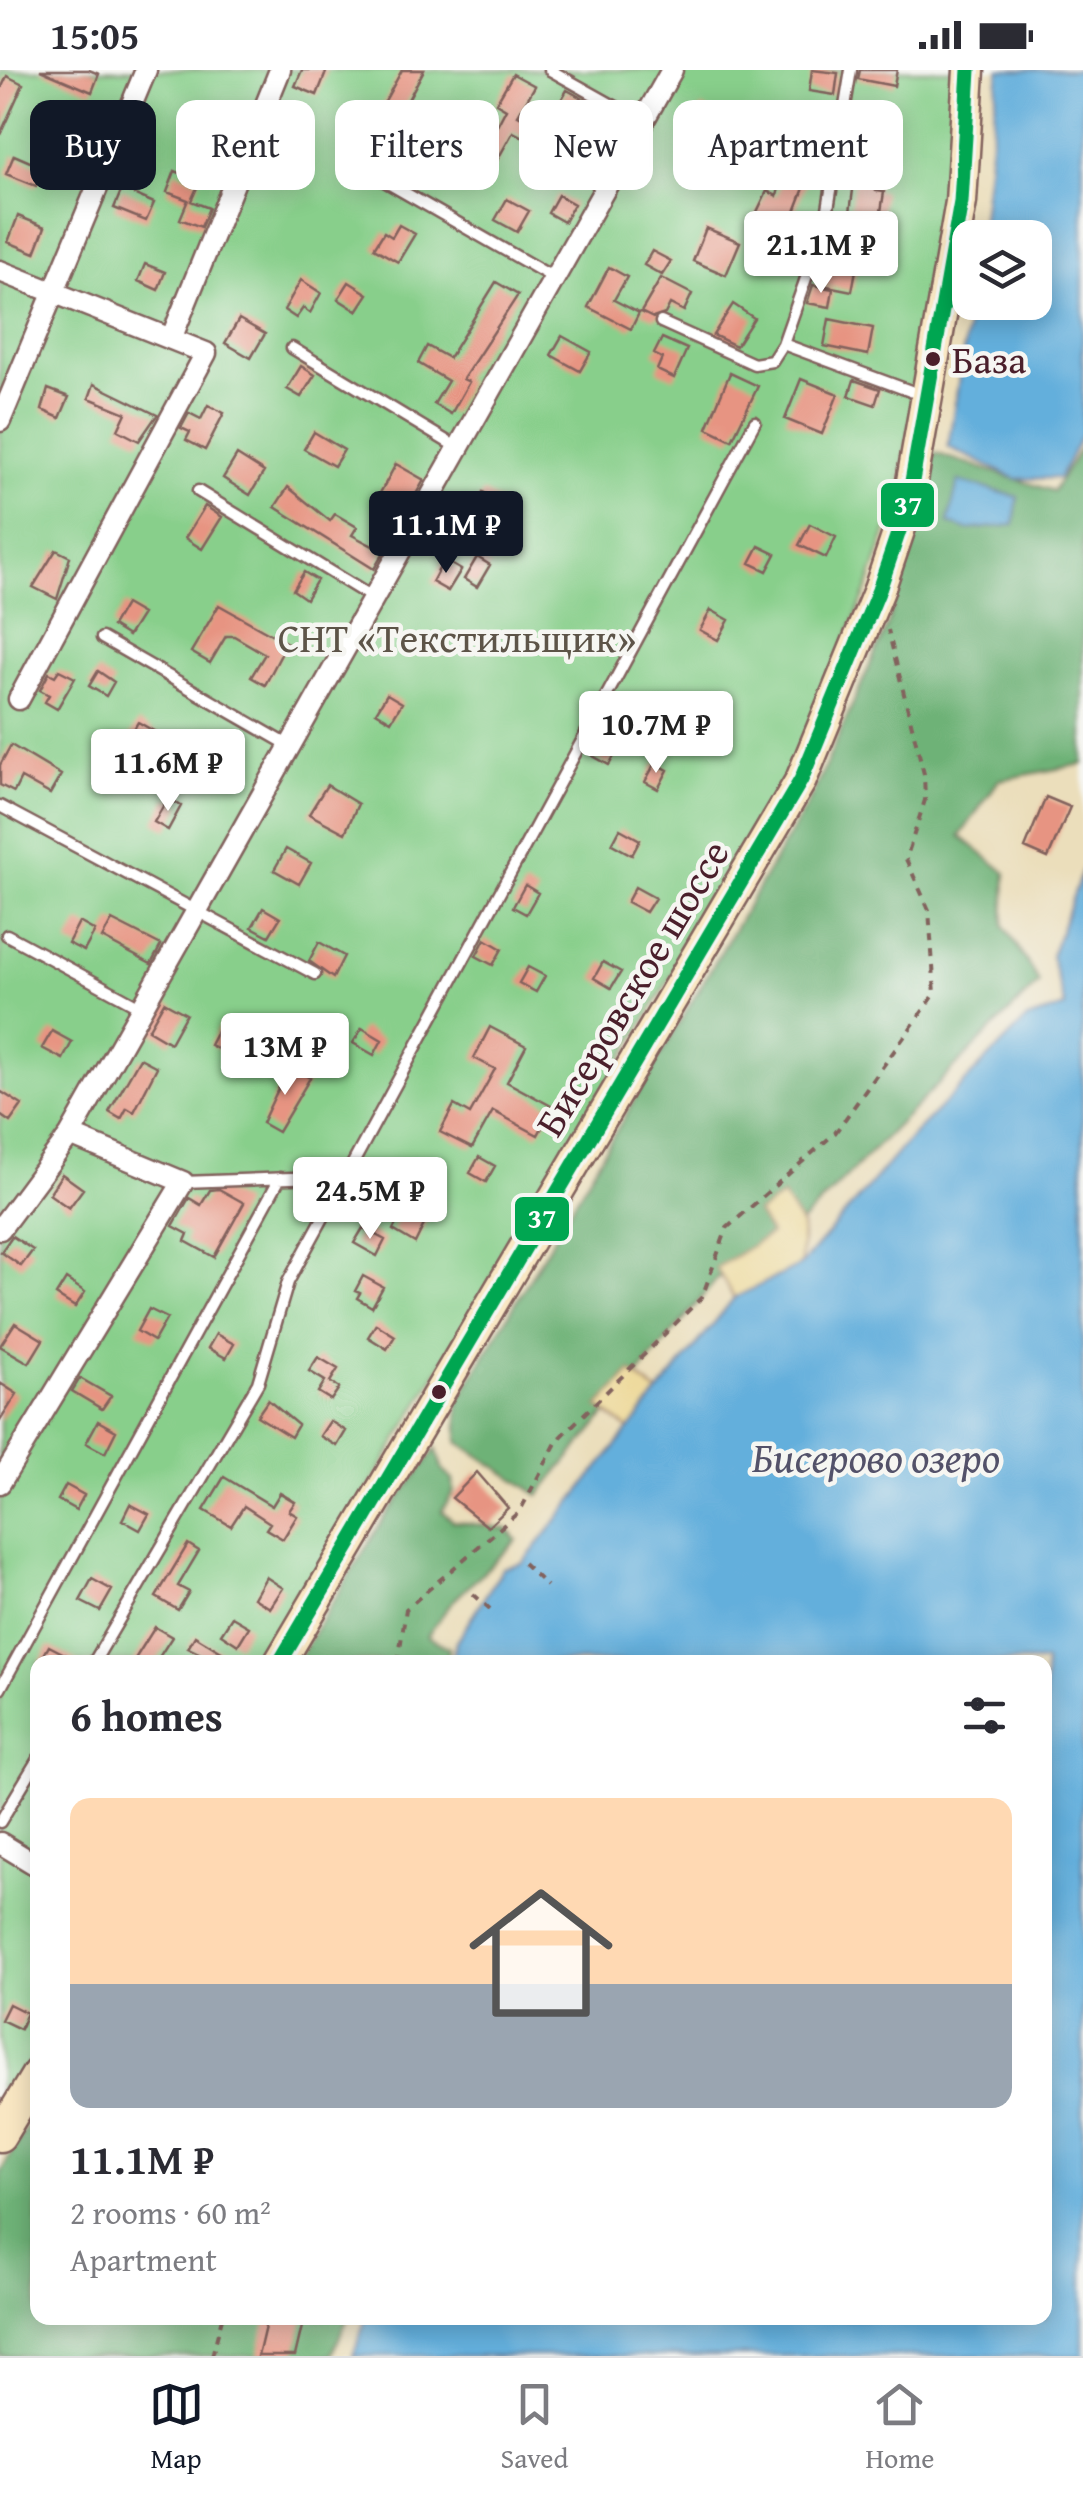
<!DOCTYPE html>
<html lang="en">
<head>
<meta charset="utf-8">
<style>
  :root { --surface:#fff; --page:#f2f2f3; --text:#2b2b33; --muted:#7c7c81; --line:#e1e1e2; --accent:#111827 }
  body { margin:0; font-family:"Gentium Book Plus",serif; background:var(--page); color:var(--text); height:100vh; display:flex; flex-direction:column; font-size:38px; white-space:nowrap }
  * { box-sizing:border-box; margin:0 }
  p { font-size:32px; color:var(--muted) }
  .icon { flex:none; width:55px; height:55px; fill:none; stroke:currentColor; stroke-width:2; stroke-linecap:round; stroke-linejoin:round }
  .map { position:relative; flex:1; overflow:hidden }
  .details { position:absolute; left:30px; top:1585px; width:1022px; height:670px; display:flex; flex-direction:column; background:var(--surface); border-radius:20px; box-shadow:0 5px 25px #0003 }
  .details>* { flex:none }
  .banner { position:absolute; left:30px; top:30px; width:1025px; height:90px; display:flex; gap:20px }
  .controls { position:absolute; left:952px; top:150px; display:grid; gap:20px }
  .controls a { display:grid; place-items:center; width:100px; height:100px; border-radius:20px; background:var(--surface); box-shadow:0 5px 25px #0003; font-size:50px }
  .price { position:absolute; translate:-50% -85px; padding:0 22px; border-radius:10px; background:#fff; color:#222; font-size:32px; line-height:65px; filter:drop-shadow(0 2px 5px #0008) }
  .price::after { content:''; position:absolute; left:50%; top:60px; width:30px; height:22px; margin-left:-15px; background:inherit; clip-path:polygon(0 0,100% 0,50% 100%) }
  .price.selected { background:var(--accent); color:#fff }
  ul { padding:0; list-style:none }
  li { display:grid; align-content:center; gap:20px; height:530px; padding:0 40px }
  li+li { border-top:2px solid var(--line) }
  li span { display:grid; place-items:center; height:310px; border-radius:20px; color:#555 }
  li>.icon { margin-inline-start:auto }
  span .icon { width:180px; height:180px; fill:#fffc; stroke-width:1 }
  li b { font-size:42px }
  h2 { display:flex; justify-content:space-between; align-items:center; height:120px; padding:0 40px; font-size:42px }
  .pill { padding:0 35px; border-radius:20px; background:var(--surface); box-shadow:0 5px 25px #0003; font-size:35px; line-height:90px }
  .pill.selected { background:var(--accent); color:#fff }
  .status { display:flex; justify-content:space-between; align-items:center; height:70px; padding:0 50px; background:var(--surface); direction:ltr }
  .status svg { height:28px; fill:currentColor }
  .dock { display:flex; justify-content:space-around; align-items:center; height:140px; border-top:2px solid var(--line); background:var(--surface); font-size:28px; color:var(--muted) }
  .dock a { display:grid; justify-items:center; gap:5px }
  .dock .selected { color:var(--accent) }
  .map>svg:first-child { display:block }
  .green { fill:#88cf8b; stroke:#69775b; stroke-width:2.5 }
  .forest { fill:#6eb277; stroke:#5c6851; stroke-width:2.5 }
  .sand { fill:#eeda9e; stroke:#9c7c64; stroke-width:2.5 }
  .water { fill:#63afdc; stroke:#566784; stroke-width:2.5 }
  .building { fill:#e79482 }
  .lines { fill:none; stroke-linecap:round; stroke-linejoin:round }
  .service-casing { stroke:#82625d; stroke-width:15 }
  .minor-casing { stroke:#82625d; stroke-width:25 }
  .secondary-casing { stroke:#82625d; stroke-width:35 }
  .path { stroke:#82625d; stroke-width:4; stroke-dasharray:8 8; stroke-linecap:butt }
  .service { stroke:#fff; stroke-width:10 }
  .minor { stroke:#fff; stroke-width:20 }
  .secondary { stroke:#f9e7c3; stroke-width:30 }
  .bus-1-casing { stroke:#f6f6f2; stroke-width:22 }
  .bus-1 { stroke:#00a651; stroke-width:15 }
  .bus-dot { fill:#4a1f2b; stroke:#f6f6f2; stroke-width:4 }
  .labels { text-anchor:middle; stroke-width:9; stroke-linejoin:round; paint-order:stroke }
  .bus-label { font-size:38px; fill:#4a1f2b; stroke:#f6f6f2; text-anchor:start }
  .park-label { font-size:40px; fill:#5d5448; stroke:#f6f6f2 }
  .street-label { font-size:40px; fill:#4a1f2b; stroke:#f6f6f2 }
  .water-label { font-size:42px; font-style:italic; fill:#535169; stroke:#f6f6f2 }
  .line-badge { stroke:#f6f6f2; stroke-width:4 }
  .badge-label { font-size:28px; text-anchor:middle; font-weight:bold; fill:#fff }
</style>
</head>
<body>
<div class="status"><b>15:05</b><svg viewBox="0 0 49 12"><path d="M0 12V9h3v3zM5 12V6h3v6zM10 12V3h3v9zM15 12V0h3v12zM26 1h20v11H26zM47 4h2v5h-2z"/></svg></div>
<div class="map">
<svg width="1083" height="2286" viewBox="0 0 1083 2286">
  <rect width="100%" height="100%" fill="#f6f6f2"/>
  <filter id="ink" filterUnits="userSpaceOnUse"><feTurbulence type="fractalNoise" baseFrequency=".01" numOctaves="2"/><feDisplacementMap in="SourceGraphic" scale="20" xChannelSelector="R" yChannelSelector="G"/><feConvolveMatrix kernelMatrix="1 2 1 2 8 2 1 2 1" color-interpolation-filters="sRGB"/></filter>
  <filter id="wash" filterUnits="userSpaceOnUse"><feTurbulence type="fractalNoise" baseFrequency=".0048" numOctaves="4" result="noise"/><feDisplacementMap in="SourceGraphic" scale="40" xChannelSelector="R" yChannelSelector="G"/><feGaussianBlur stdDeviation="2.25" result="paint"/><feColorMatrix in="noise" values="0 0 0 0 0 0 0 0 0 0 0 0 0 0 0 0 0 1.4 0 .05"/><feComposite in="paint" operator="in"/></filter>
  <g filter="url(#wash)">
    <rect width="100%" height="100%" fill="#ebdebb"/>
    <path class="green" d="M0 0H957L949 131 897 431 868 517 790 705 266 1592H38L37 1979 0 2042Z"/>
    <path class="forest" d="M1083 374V694L999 710 960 766 1006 803 1004 855 1039 912 793 1161 736 1186 539 1425 458 1372V1331L812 726 888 554 935 383 1053 421Z
      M436 1379 443 1401 453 1410 454 1421 442 1441 453 1451 507 1459 517 1470 451 1533 427 1566 449 1578 448 1592H296L384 1448Z
      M37 2039 38 2248H348L331 2286H0V2103Z"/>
    <path class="sand" d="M783 1126 802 1156 801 1195 734 1228 716 1198 770 1164 757 1143Z
      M631 1302 660 1324 631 1361 598 1337Z"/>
    <path class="water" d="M999 0H1083V362L1059 408 1016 409 948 377 971 233 1035 232V168L980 167Z
      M958 411 1018 427 1014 455 967 460 948 453Z
      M1083 799V2286H353L366 2248H1045V1592H452L456 1572 503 1498 523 1493 734 1228 801 1195 912 1066 1027 949 1065 937 1051 886Z"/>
    <g id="blocks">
      <path class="building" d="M40 0H89L99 4 92 22Z
        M302 0H327L317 25 295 16Z
        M402 0H424L397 50 380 40Z
        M812 0 838 3 835 25 809 21Z
        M860 0H897L894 16 858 9Z
        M513 4 535 16 518 45 554 64 546 79 513 62 490 103 476 96 506 39 496 33Z
        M7 6 23 14 0 65V21Z
        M567 20 589 32 575 56 553 44Z
        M702 37 718 47 706 67 690 57Z
        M206 43 227 52 216 76 195 68Z
        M797 48 829 53 824 85 817 84 788 160 756 144 767 121 777 126Z
        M860 68 884 72 876 121 884 122 879 155 865 153 852 221 822 215 831 169 846 172Z
        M420 77 437 87 427 104 410 94Z
        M14 85 44 98 36 116 6 104Z
        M175 101 200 111 191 131 209 138 201 157 180 149 188 130 167 122Z
        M122 119 154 133 146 151 114 138Z
        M558 125 574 134 564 152 548 143Z
        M507 129 529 141 517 162 495 150Z
        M18 146 45 157 35 183 8 172Z
        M399 155 415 164 398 192 374 178 384 162 392 167Z
        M706 158 740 172 726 205 693 191Z
        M652 181 671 191 662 205 644 195Z
        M145 194 165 202 158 220 138 211Z
        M609 197 627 207 614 230 639 243 631 259 588 237Z
        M661 208 692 224 684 241 670 234 665 244 653 248 641 242Z
        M301 210 321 223 310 243 303 238 296 248 284 240Z
        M349 212 368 224 357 241 338 229Z
        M496 212 518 225 463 309 469 312 451 344 434 334 448 311 418 293 427 276 449 288Z
        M813 215 833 219 830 237 807 233Z
        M733 234 754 248 736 276 713 265Z
        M239 249 265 264 251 288 225 273Z
        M829 249 873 258 868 285 824 276Z
        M562 266 591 282 580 301 551 285Z
        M662 268 687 279 674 308 657 300 662 288 654 284Z
        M301 296 315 305 301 327 287 319Z
        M730 303 758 316 732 370 707 358Z
        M801 309 838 324 822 364 785 349Z
        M854 310 880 319 875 335 849 326Z
        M94 314 157 345 139 371 118 360 126 343 89 328Z
        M48 319 69 327 60 348 42 340Z
        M208 335 224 343 205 380 186 370 190 362 181 358 189 343 201 349Z
        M314 362 344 380 334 396 304 379Z
        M237 385 264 402 250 425 223 408Z
        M396 394 424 410 407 440 379 425Z
        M288 417 330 451 335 444 357 457 352 465 384 482 374 499 275 437Z
        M483 422 508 437 492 465 467 450Z
        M205 436 222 447 202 479 185 468Z
        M810 454 836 467 826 488 799 475Z
        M759 476 776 484 767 501 750 493Z
        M56 480 70 487 57 529 33 517Z
        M477 487 490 495 477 517 464 509Z
        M444 490 461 500 448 521 432 512Z
        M304 502 317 510 306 529 293 520Z
        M125 534 142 544 128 566 112 556Z
        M219 535 287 573 265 615 251 607 265 584 234 566H226L210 593 191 582Z
        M711 540 729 550 718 570 700 560Z
        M59 600 75 608 57 639 45 632 49 625 40 620 49 603 55 606Z
        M98 601 114 612 106 626 89 616Z
        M387 624 402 633 391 651 376 642Z
        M138 652 171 671 162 687 129 668Z
        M603 654 625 667 609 695 586 682Z
        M11 675 61 705 50 724 21 708 14 722 0 715V695Z
        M198 678 215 688 206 703 189 693Z
        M655 693 668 700 658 719 645 712Z
        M327 715 358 734 345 763 309 744Z
        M1046 727 1070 737 1048 788 1025 778Z
        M168 728 181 736 168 760 154 752Z
        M620 759 640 770 632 785 612 774Z
        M286 779 311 793 299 814 274 800Z
        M525 815 538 823 526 844 513 837Z
        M635 817 655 828 646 842 627 832Z
        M263 838 280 848 269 866 252 857Z
        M112 850 161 875 151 894 102 868Z
        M79 852 95 861 84 881 68 873Z
        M485 869 502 879 493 895 476 886Z
        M319 872 344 886 333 908 309 891Z
        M603 892 621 902 611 918 594 908Z
        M528 897 545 906 536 922 519 913Z
        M164 932 186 944 170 973 148 960Z
        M221 954 237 963 226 983 210 975Z
        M490 957 526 976 507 1012 553 1037 538 1065 493 1041 472 1078 440 1062 454 1035 470 1044 495 999 474 988Z
        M362 958 382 970 374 985 353 973Z
        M52 961 72 972 63 989 42 978Z
        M140 988 157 997 134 1042 127 1038 121 1049 109 1042Z
        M289 996 310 1008 278 1062 262 1053Z
        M0 1021 22 1035 10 1052 0 1045Z
        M479 1087 495 1096 486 1112 470 1103Z
        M62 1104 83 1119 69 1138 49 1124Z
        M418 1110 440 1122 415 1173 393 1160Z
        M219 1119 244 1133 214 1187 185 1171 188 1164 173 1156 189 1128 201 1135 210 1120Z
        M363 1158 385 1170 377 1186 354 1173Z
        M12 1166 33 1180 21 1196 1 1182Z
        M363 1206 383 1217 372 1237 357 1228 360 1223 355 1221Z
        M66 1209 85 1222 75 1237 56 1225Z
        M149 1239 167 1248 154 1271 137 1261Z
        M15 1253 43 1270 29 1293 0 1276Z
        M376 1254 395 1266 387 1279 368 1267Z
        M216 1264 234 1274 226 1288 208 1278Z
        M318 1287 338 1299 330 1312 339 1318 331 1330 318 1322 325 1311 309 1301Z
        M80 1308 111 1326 102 1339 72 1321Z
        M0 1313 17 1324 0 1351Z
        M268 1330 298 1355 291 1367 257 1346Z
        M98 1351 116 1361 105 1383 86 1373Z
        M330 1351 346 1361 337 1376 320 1366Z
        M477 1402 508 1438 488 1457 452 1428Z
        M224 1407 272 1436 280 1423 295 1432 289 1441 297 1446 283 1469 266 1459 270 1453 244 1436 231 1456 204 1440Z
        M66 1415 84 1425 76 1440 58 1430Z
        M130 1434 149 1444 140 1460 122 1450Z
        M188 1474 199 1481 178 1516 189 1522 178 1540 156 1527Z
        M266 1507 283 1518 270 1538 254 1528Z
        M92 1509 112 1520 100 1541 80 1531Z
        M232 1547 249 1557 238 1575 221 1564Z
        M155 1557 172 1567 156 1592H133Z
        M195 1566 223 1583 217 1592 188 1578Z
        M49 1576 80 1592H40Z
        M9 1934 27 1943 20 1959 1 1950Z
        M267 2248H304L295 2286H258Z"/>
    </g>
  </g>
  <g filter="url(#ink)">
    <use href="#blocks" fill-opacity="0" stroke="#82625d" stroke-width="2.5"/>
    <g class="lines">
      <g class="service-casing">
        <path id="service" d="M550 0 643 52
          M851 0 826 151 783 274 924 326
          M372 104 554 208
          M661 252 754 294 772 291 783 274
          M292 278 458 378
          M198 421 373 528
          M102 568 290 676
          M0 736 315 904
          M7 865 142 938
          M183 1112 346 1106 755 352
          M94 1592 258 1313 288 1212 346 1106
          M0 1619 280 1108
          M0 1752 38 1689"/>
      </g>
      <g class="minor-casing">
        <path id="minor" d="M0 201 171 269 280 0
          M0 351 146 0
          M19 629 206 283 171 269
          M0 1159 70 1065 672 0
          M0 1413 183 1112 70 1065
          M0 1773 38 1796"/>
      </g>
      <g class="secondary-casing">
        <path id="secondary" d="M280 1592 801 710 879 520 908 434 961 132 969 0
          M0 2066 38 2003"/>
      </g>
      <path class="path" d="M523 1493 547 1516
        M473 1524 490 1539
        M398 1592 406 1539 520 1441 557 1371 702 1227 727 1158 835 1063 935 924 929 840 906 789 925 730 924 704 888 560
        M212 2286 222 2248"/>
      <use href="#service" class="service"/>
      <use href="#minor" class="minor"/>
      <use href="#secondary" class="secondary"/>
      <g class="bus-1-casing">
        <path id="bus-1" d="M280 1592 801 710 879 520 908 434 961 132 969 0"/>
      </g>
      <use href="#bus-1" class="bus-1"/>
    </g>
  </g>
  <g class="bus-dot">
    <circle cx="933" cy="289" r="9"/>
    <circle cx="439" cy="1322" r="9"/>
  </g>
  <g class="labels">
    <g class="bus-label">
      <text x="952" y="303">База</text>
    </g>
    <g class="park-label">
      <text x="457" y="582">СНТ «Текстильщик»</text>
    </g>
    <g class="street-label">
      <text transform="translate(632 918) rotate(-59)" y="14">Бисеровское шоссе</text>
    </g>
    <g class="water-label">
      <text x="876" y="1402">Бисерово озеро</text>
    </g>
  </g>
  <g class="line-badge">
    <rect x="879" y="411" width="57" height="48" rx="10" fill="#00a651"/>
    <rect x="513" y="1125" width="58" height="48" rx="10" fill="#00a651"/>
  </g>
  <g class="badge-label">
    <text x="908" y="445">37</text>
    <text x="542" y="1158">37</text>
  </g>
</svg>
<div class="controls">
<a><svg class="icon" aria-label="layers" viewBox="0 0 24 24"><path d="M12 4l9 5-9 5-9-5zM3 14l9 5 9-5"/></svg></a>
</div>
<b class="price" style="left:821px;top:226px">21.1M ₽</b>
<b class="price selected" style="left:446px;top:506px">11.1M ₽</b>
<b class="price" style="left:656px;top:706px">10.7M ₽</b>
<b class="price" style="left:168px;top:744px">11.6M ₽</b>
<b class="price" style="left:285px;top:1028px">13M ₽</b>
<b class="price" style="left:370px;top:1172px">24.5M ₽</b>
<div class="banner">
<a class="pill selected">Buy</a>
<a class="pill">Rent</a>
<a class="pill">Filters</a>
<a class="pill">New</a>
<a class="pill">Apartment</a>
</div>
<section class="details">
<h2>6 homes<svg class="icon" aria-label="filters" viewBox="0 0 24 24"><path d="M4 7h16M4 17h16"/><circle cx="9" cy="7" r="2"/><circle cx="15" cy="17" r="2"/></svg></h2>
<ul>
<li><span style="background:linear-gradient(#ffd9b3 60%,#9aa5b1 0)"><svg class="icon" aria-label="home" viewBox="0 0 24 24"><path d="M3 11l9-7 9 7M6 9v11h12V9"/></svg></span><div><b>11.1M ₽</b><p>2 rooms · 60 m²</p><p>Apartment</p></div></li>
</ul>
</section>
</div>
<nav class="dock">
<a class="selected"><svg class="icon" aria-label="map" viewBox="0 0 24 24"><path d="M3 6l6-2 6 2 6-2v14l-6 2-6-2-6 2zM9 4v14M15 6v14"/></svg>Map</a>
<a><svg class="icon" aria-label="saved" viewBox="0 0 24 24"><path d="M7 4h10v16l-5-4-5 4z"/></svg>Saved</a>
<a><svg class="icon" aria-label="home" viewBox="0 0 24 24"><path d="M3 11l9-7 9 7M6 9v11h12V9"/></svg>Home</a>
</nav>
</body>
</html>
